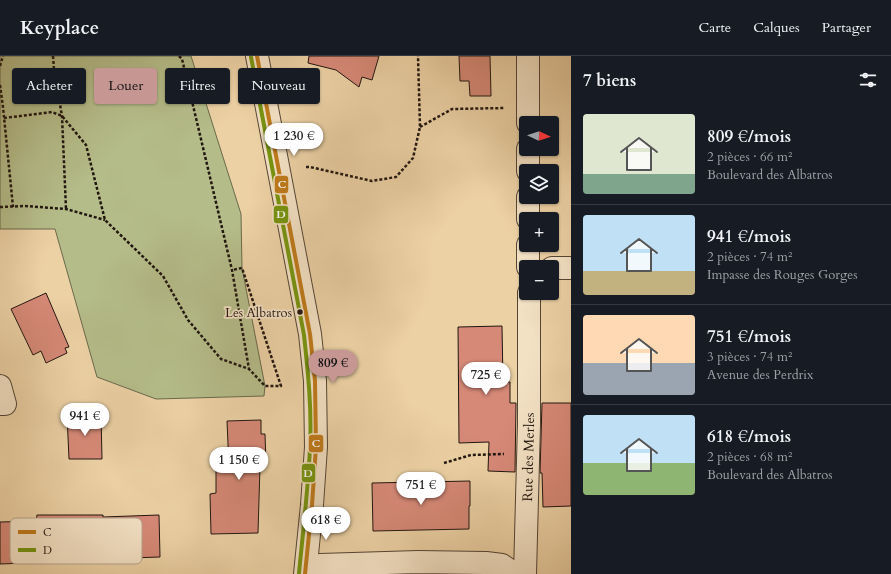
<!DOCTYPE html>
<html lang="fr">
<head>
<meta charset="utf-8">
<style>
  :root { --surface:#171b24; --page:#242831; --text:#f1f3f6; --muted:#9ea1a6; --line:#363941; --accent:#c59692 }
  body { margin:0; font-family:Cardo,serif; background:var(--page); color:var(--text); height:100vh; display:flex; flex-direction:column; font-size:15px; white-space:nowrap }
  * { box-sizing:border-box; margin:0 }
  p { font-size:13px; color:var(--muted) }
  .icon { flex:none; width:22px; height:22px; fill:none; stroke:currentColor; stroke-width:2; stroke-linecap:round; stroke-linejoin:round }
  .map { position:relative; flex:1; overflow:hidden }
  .sheet { display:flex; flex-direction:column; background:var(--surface); width:320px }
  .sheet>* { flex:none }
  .guide { position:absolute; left:12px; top:12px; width:380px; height:36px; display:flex; gap:8px }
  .needle { width:26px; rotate:94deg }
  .controls { position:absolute; left:519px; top:60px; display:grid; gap:8px }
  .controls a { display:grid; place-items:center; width:40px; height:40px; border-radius:4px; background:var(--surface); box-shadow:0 1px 3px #0004; font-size:20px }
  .price { position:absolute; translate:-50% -34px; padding:0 9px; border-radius:14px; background:#fff; color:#222; font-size:13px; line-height:26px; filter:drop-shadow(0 1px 2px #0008) }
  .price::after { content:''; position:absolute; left:50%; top:24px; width:12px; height:9px; margin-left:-6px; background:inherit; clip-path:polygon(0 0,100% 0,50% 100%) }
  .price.current { background:var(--accent); color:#111 }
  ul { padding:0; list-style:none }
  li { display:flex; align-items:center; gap:12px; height:100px; padding:0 12px }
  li+li { border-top:1px solid var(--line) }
  li span { display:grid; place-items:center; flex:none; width:112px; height:80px; border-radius:4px; color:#555 }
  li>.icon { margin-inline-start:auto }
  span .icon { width:48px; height:48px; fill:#fffc; stroke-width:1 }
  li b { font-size:17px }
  h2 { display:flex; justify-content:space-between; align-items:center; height:48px; padding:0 12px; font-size:17px }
  .pill { padding:0 14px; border-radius:4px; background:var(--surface); box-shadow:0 1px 3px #0004; font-size:14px; line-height:36px }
  .pill.current { background:var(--accent); color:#111 }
  header { display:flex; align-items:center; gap:24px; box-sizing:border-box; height:56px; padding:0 20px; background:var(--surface); border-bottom:1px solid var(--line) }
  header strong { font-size:19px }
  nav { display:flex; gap:22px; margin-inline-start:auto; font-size:14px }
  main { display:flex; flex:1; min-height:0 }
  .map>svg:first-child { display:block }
  .green { fill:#b4bc89; stroke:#6a694c }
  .building { fill:#d68977; stroke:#211610 }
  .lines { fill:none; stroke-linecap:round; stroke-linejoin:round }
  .street-casing { stroke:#544535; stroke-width:24 }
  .path { stroke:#211610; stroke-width:2.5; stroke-dasharray:3 2; stroke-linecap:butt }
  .street { stroke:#f3e1c4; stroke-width:22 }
  .bus-1-casing { stroke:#f3e1c4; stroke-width:7 }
  .bus-2-casing { stroke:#f3e1c4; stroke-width:7 }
  .bus-1 { stroke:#bf7a1a; stroke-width:4 }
  .bus-2 { stroke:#77940f; stroke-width:4 }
  .bus-dot { fill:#211610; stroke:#f3e1c4; stroke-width:1.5 }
  .labels { text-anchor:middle; stroke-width:3.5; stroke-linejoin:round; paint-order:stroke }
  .bus-label { font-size:13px; fill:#211610; stroke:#f3e1c4; text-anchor:end }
  .street-label { font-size:14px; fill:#211610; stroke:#f3e1c4 }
  .key { fill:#f3e1c4; stroke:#b4a48e; stroke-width:1 }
  .key-label { font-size:11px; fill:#211610 }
  .line-badge { stroke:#f3e1c4; stroke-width:1.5 }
  .badge-label { font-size:11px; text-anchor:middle; font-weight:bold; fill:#fff }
</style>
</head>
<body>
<header>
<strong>Keyplace</strong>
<nav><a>Carte</a><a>Calques</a><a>Partager</a></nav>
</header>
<main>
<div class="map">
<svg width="571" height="518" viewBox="0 0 571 518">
  <rect width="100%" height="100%" fill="#ecd1a5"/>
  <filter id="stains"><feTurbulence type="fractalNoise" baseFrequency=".005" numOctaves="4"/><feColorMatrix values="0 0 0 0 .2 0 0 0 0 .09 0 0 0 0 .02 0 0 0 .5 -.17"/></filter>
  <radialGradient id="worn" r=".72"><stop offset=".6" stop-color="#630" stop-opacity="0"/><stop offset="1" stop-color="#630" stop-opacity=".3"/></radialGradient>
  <path class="green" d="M0 0H191L241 158 242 212 265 330 264 340 156 343 97 321 55 173H0Z"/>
  <path class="building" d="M309 0H379L372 24 362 21 359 31 336 14 308 7Z
    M459 0H490L491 40H470L469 25H460Z
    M46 237 69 291 65 292 67 297 46 307 41 295 33 299 11 253Z
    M502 270 503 326H510V347H516L515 416 488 415 489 386 459 387 458 271Z
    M542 347H571V450L543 451 542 417H540Z
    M67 359H101L102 403H69Z
    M261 364V378H265L266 410H260L258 477 211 478 210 438 216 437V411H229L227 365Z
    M470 425V450H469V473L373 475 372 427Z
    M37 459H103V461L159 459 160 501 103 503V506L57 507V506L0 508V466L36 465Z"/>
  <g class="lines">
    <g class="street-casing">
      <g id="street">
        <path d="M257 0 310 278 315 325 316 391 312 449 305 518"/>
        <path d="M528 67V0"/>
        <path d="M528 93V115"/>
        <path d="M528 141V163"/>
        <path d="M528 189V211"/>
        <path d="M552 212H571"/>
        <path d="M0 330 5 348H0"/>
        <path d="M315 518 320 509 418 506 486 507 502 509 515 518"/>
        <path id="s1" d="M525 518 529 368V237"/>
      </g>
    </g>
    <path class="path" d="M53 0 54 14 62 60 66 153
      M179 0 182 3 232 214 249 313
      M0 10 3 0
      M0 29 3 51 13 151
      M4 62 52 56 62 60 86 89 105 164 163 220 188 264 221 303 249 313 265 330H281L242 212 232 214
      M420 71 452 53 505 52
      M306 111H310L372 125 396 121 413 102 420 71 418 0
      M0 151 25 150 66 153 105 164
      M444 407 471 399 504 398"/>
    <use href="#street" class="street"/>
    <g class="bus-1-casing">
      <path id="bus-1" d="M257 0 310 278 315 325 316 391 312 449 305 518"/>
    </g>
    <g class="bus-2-casing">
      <path id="bus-2" d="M251 1 304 279C308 316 312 354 310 392 308 434 303 476 299 517"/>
    </g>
    <use href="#bus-1" class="bus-1"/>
    <use href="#bus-2" class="bus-2"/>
  </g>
  <circle class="bus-dot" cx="300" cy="256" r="3.5"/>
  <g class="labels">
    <g class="bus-label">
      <text x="292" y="261">Les Albatros</text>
    </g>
    <g class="street-label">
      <text dy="5" stroke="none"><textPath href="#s1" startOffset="117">Rue des Merles</textPath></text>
    </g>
  </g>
  <rect x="10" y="462" width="132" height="46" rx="6" class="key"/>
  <rect x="18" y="474" width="18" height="4" fill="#bf7a1a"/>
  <rect x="18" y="492" width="18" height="4" fill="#77940f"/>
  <g class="key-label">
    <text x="43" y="480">C</text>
    <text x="43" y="498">D</text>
  </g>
  <g class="line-badge">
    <rect x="274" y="119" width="15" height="19" rx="4" fill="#bf7a1a"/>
    <rect x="273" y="149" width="16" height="19" rx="4" fill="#77940f"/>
    <rect x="308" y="378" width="16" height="19" rx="4" fill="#bf7a1a"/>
    <rect x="301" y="407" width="15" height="20" rx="4" fill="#77940f"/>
  </g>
  <g class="badge-label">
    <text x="282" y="132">C</text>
    <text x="281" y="162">D</text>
    <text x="316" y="391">C</text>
    <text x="308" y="421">D</text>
  </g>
  <rect width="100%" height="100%" filter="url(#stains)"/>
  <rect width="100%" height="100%" fill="url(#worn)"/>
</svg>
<div class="controls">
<a><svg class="needle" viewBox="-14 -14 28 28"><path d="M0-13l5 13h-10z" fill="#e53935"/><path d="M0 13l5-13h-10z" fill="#9ea1a6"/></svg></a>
<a><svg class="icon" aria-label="layers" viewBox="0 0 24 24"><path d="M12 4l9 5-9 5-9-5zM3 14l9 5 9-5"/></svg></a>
<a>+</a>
<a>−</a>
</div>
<b class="price" style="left:294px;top:101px">1 230 €</b>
<b class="price current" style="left:333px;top:328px">809 €</b>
<b class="price" style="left:486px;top:340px">725 €</b>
<b class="price" style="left:85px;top:381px">941 €</b>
<b class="price" style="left:239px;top:425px">1 150 €</b>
<b class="price" style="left:421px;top:450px">751 €</b>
<b class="price" style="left:326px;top:485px">618 €</b>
<div class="guide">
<a class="pill">Acheter</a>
<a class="pill current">Louer</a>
<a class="pill">Filtres</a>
<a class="pill">Nouveau</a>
</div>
</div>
<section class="sheet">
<h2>7 biens<svg class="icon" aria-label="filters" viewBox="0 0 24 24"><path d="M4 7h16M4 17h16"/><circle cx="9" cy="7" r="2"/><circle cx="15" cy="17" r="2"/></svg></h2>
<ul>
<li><span style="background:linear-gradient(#dfe7d0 75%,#7fa58c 0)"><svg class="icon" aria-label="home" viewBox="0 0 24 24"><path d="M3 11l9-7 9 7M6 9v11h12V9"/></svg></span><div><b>809 €/mois</b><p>2 pièces · 66 m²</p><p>Boulevard des Albatros</p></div></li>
<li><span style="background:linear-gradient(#bfe0f5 70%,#c2b280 0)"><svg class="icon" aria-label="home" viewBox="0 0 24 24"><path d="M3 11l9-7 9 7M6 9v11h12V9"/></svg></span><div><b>941 €/mois</b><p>2 pièces · 74 m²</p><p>Impasse des Rouges Gorges</p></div></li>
<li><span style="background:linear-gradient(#ffd9b3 60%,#9aa5b1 0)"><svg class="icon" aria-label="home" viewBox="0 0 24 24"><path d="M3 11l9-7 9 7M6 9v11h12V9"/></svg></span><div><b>751 €/mois</b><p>3 pièces · 74 m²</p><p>Avenue des Perdrix</p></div></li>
<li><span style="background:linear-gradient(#bfe0f5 60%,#8fb573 0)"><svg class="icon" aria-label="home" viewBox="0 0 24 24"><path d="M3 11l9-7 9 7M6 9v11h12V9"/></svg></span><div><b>618 €/mois</b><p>2 pièces · 68 m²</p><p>Boulevard des Albatros</p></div></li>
</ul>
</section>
</main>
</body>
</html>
